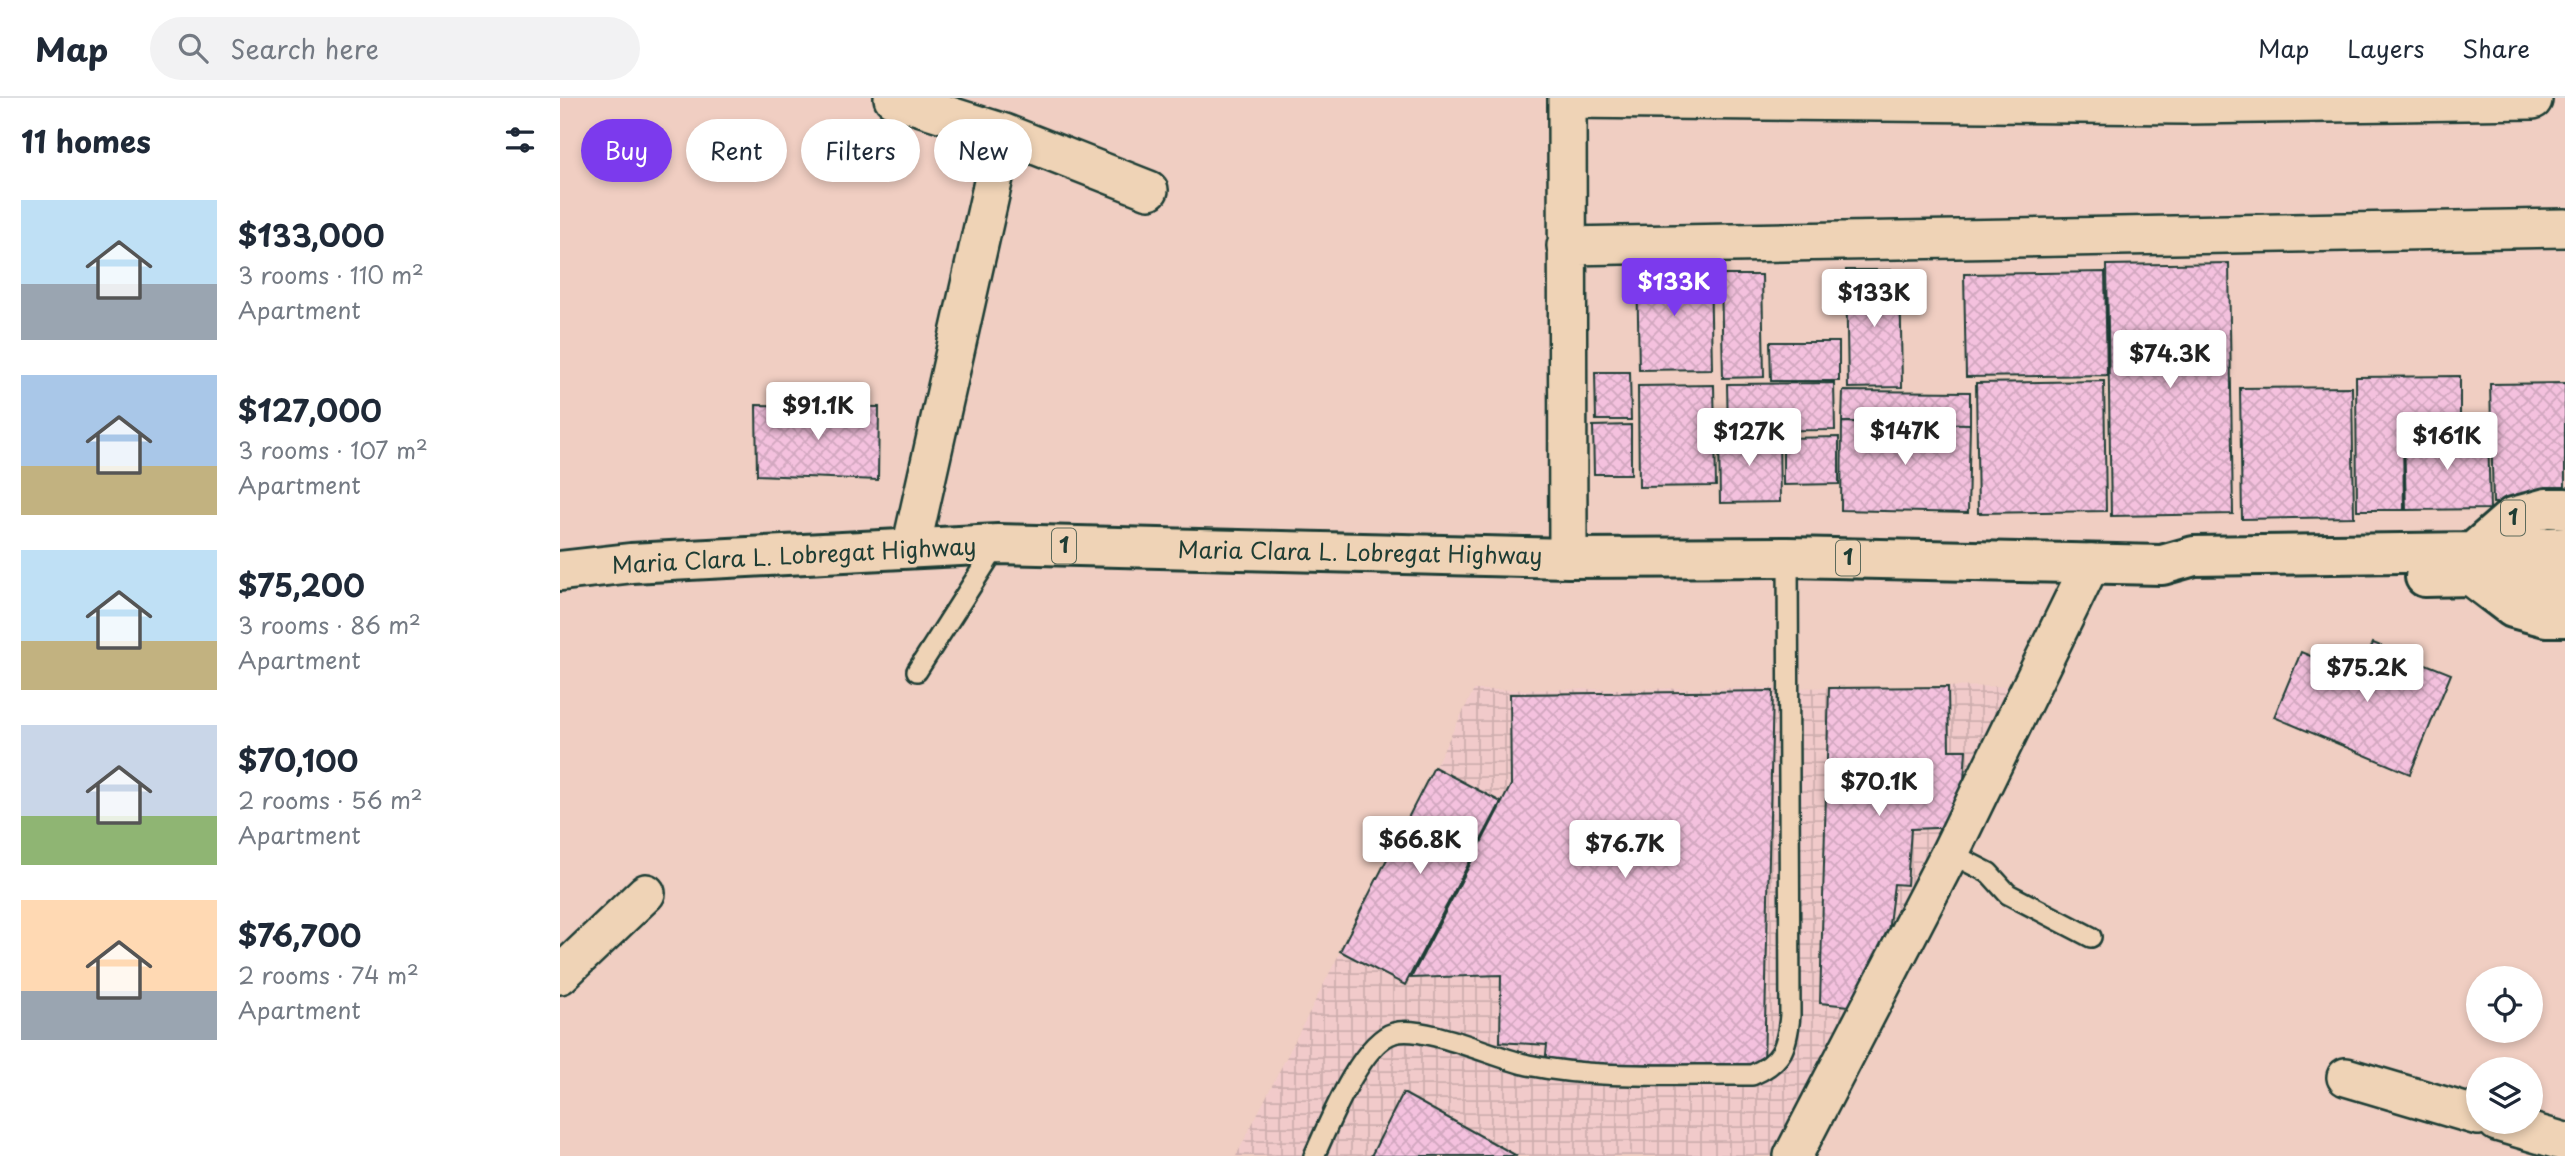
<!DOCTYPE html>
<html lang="en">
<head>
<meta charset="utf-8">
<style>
  :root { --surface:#fff; --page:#f2f2f3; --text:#1f2937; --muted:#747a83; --line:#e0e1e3; --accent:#7c3aed }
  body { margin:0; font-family:"Playpen Sans",sans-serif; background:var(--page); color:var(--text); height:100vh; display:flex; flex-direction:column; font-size:26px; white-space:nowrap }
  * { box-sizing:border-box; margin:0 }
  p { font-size:23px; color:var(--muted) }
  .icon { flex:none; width:38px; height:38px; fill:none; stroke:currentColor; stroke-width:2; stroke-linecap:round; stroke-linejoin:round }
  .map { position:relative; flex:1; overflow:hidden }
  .sheet { display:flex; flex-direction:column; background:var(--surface); width:560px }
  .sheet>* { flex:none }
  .top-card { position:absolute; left:21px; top:21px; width:665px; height:63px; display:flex; gap:14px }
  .controls { position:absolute; left:1906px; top:868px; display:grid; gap:14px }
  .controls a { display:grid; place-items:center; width:77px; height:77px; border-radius:50%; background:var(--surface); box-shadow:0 4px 10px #0003; font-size:35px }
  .price { position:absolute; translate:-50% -60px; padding:0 16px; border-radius:7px; background:#fff; color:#222; font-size:23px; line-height:46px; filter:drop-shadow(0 2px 4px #0008) }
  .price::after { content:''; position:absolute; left:50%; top:42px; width:21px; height:16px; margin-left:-10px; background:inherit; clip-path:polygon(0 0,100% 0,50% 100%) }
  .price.selected { background:var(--accent); color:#fff }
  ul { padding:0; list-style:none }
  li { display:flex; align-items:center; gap:21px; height:175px; padding:0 21px }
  li span { display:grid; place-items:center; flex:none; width:196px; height:140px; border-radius:0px; color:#555 }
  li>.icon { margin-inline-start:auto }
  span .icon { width:84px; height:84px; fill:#fffc; stroke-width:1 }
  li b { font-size:30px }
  h2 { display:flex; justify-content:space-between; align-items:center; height:84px; padding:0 21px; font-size:30px }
  .chip { padding:0 24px; border-radius:32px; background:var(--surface); box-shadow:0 4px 10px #0003; font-size:24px; line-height:63px }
  .chip.selected { background:var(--accent); color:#fff }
  header { display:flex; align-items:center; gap:42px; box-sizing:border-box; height:98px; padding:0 35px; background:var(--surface); border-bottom:2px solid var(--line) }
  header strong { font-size:33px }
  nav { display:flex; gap:38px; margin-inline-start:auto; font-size:24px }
  .search { width:490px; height:63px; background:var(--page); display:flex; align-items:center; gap:18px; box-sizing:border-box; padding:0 24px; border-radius:38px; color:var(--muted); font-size:26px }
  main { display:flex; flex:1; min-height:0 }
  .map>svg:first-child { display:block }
  .industrial { fill:url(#industrial-grid) }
  .building { fill:url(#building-cross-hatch); stroke:#1f3d34; stroke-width:2 }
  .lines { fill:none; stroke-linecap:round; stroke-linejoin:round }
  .lane-casing { stroke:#1f3d34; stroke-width:24 }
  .street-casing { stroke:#1f3d34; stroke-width:42 }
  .primary-casing { stroke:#1f3d34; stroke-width:44 }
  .highway-casing { stroke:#1f3d34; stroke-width:44 }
  .lane { stroke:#efd3b6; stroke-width:19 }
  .street { stroke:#efd3b6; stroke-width:37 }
  .primary { stroke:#efd3b6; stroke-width:38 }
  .highway { stroke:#efd3b6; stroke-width:38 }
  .labels { text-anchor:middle; stroke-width:5; stroke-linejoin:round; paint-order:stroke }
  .shield { fill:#efd3b6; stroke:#5d6a5b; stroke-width:2 }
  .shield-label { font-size:21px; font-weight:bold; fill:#1f3d34 }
  .street-label { font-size:23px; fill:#1f3d34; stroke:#efd3b6 }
</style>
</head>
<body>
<header>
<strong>Map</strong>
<div class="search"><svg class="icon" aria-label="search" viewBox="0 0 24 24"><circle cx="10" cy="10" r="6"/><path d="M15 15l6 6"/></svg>Search here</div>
<nav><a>Map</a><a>Layers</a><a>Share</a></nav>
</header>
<main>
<section class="sheet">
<h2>11 homes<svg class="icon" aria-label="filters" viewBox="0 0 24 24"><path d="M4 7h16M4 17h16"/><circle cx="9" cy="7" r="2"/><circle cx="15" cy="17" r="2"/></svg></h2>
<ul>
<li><span style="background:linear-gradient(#bfe0f5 60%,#9aa5b1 0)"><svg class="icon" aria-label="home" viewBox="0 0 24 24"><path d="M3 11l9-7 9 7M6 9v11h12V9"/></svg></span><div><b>$133,000</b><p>3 rooms · 110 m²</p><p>Apartment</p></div></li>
<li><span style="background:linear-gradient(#a9c7e8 65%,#c2b280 0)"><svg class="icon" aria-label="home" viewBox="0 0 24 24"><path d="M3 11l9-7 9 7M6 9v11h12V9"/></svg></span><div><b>$127,000</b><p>3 rooms · 107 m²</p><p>Apartment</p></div></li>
<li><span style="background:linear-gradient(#bfe0f5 65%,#c2b280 0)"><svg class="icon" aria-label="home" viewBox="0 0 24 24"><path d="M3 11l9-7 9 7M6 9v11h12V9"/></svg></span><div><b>$75,200</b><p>3 rooms · 86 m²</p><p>Apartment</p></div></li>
<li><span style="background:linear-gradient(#c9d6e8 65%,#8fb573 0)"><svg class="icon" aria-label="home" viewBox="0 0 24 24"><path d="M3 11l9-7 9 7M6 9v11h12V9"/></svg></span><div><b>$70,100</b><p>2 rooms · 56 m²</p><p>Apartment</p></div></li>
<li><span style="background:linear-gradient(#ffd9b3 65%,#9aa5b1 0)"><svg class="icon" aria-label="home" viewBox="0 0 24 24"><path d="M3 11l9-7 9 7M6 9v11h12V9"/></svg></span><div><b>$76,700</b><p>2 rooms · 74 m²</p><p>Apartment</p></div></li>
</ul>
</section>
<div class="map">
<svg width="2005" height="1058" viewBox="0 0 2005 1058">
  <defs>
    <pattern id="industrial-grid" width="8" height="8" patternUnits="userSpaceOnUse" patternTransform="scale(1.75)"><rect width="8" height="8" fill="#f1caca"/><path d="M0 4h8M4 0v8" fill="none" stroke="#ceaeae"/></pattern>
    <pattern id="building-cross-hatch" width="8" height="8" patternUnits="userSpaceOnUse" patternTransform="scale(1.75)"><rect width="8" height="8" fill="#f4c1de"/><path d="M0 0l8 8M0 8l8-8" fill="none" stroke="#d1a7bf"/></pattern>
  </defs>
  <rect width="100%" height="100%" fill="#f0cec2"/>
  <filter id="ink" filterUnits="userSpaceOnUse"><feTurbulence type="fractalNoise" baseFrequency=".0143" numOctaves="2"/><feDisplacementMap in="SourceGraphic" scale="14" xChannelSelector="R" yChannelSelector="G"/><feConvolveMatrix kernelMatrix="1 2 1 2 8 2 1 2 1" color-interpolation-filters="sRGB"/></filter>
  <g filter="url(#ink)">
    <path class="industrial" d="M1479 588 1243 1058H676L914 592Z"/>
    <path class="building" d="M1669 165 1673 416 1551 418 1547 167Z
      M1150 169 1152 271 1079 272 1077 170Z
      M1286 172H1340L1342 289 1288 290Z
      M1545 174 1547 277 1406 279 1404 176Z
      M1161 177H1202L1204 279 1163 280Z
      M1210 244H1279V283H1211Z
      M1035 274H1070L1071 322H1036Z
      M1900 278V335H1843L1844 412H1797L1796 279Z
      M1544 283 1546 413 1418 415 1416 285Z
      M1274 285 1275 332 1168 333 1167 286Z
      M2005 285V403L1933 405 1930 286Z
      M1154 287 1156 388 1079 389 1078 288Z
      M1792 289 1794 419 1682 421 1680 290Z
      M1283 293 1410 294V326L1361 325V313H1313V324H1282Z
      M196 307 319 309 318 382 197 377Z
      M1282 324 1410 326 1408 415 1281 412Z
      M1071 327V376H1034L1033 328Z
      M1928 335 1930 411 1846 412 1844 337Z
      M1159 336H1219L1220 404 1160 405Z
      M1279 339V386L1223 387V340Z
      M1813 545 1891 576 1850 676 1714 619 1741 554 1775 568 1778 559 1803 569Z
      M1388 589 1389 652H1406L1401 729 1351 731 1347 787 1334 786 1326 850 1299 909 1260 905 1269 590Z
      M1213 593 1204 967 985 966 987 947 940 944 941 877 851 880 951 687 950 596Z
      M874 669 941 704 845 887 780 853Z
      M843 995 957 1058H811Z"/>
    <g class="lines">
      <g class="lane-casing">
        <path id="lane" d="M357 573 438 446
          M1390 755 1429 775 1448 796 1531 839
          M754 1058C768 1028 801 944 834 935 863 926 936 960 968 967 1041 982 1118 976 1192 977 1222 964 1227 950 1230 917L1228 459"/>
      </g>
      <g class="street-casing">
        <path id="street" d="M333 0 444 35 351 450
          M1007 0 1008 460
          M1007 1 1626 7 1973 2
          M444 35 589 92
          M1006 148 2005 130
          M0 877 86 795
          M1786 979 1918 1018
          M1937 1024 2005 1044
          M1233 1058 1390 755 1531 465"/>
      </g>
      <g class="primary-casing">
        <path id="primary" d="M1913 454 2005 448
          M1911 478 2005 482"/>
      </g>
      <g class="highway-casing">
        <path id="highway" d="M0 473 71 465 438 446 1008 460 1228 459 1602 467 1634 458 1913 454 1953 419 1986 410H2005
          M1865 479 1911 478 1953 510 1986 519H2005"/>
      </g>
      <use href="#lane" class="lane"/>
      <use href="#street" class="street"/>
      <use href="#primary" class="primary"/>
      <use href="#highway" class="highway"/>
    </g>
  </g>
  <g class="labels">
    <g class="shield">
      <rect x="1941" y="402.5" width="24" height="35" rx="5"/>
      <rect x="492" y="430.5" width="24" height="35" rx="5"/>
      <rect x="1276" y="442.5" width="24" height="35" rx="5"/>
    </g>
    <g class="shield-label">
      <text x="1953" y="427">1</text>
      <text x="504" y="455">1</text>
      <text x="1288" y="467">1</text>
    </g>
    <g class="street-label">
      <text transform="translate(800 455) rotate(1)" y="8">Maria Clara L. Lobregat Highway</text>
      <text transform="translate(234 458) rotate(-3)" y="8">Maria Clara L. Lobregat Highway</text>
    </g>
  </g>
</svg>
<div class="controls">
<a><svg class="icon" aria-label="locate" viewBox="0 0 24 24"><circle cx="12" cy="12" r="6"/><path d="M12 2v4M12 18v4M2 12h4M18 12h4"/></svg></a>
<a><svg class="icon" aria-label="layers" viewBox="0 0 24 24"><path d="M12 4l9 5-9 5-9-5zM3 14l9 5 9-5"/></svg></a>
</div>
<b class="price selected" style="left:1114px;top:220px">$133K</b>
<b class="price" style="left:1314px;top:231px">$133K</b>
<b class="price" style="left:1610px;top:292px">$74.3K</b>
<b class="price" style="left:258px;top:344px">$91.1K</b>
<b class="price" style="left:1345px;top:369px">$147K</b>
<b class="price" style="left:1189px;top:370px">$127K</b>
<b class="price" style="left:1887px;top:374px">$161K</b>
<b class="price" style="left:1807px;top:606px">$75.2K</b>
<b class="price" style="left:1319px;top:720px">$70.1K</b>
<b class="price" style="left:860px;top:778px">$66.8K</b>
<b class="price" style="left:1065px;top:782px">$76.7K</b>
<div class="top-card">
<a class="chip selected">Buy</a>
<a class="chip">Rent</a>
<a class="chip">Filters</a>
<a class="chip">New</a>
</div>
</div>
</main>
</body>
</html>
